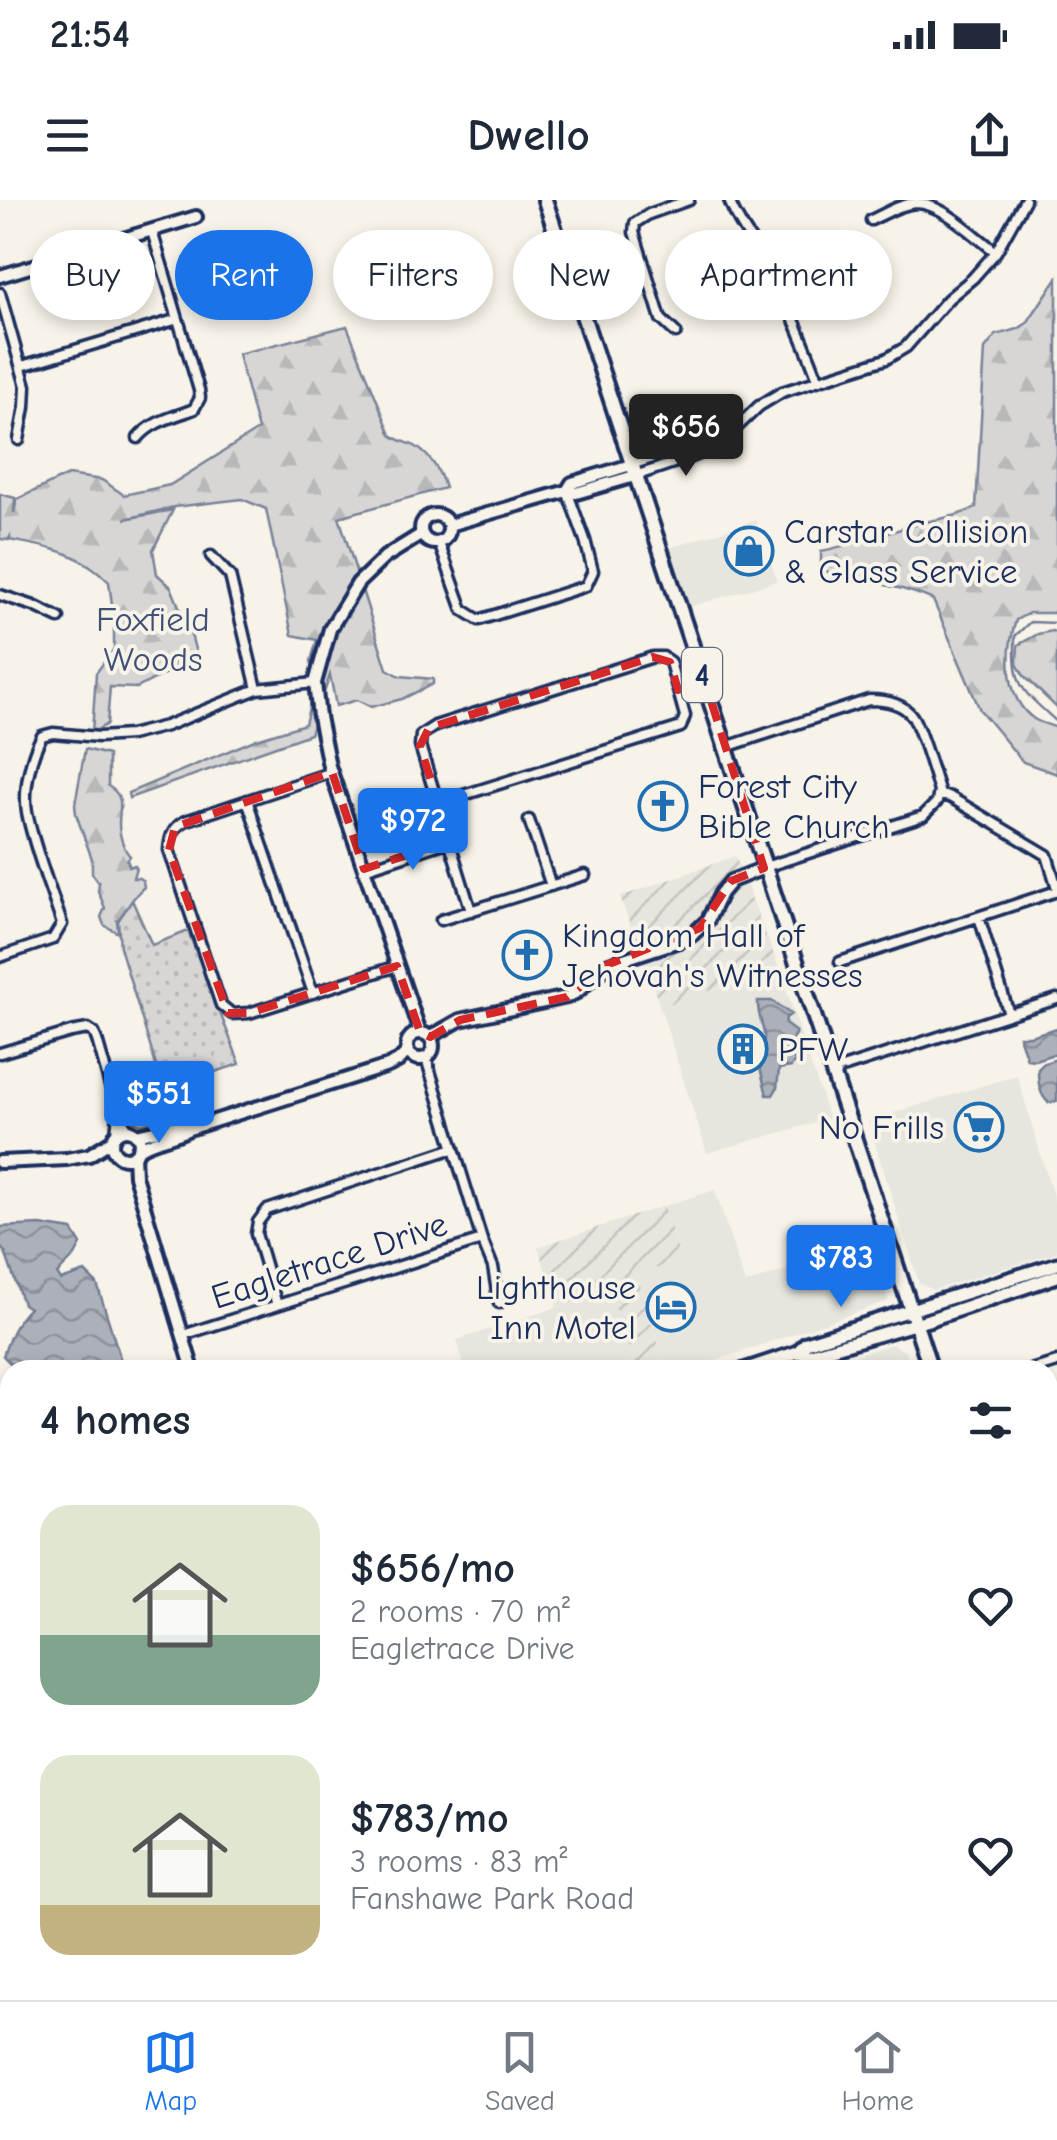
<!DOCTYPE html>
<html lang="en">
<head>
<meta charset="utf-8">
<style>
  :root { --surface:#fff; --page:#f2f2f3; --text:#1f2937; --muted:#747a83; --line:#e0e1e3; --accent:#1a73e8 }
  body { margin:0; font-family:"Comic Neue",sans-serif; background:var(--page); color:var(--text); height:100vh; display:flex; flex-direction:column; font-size:38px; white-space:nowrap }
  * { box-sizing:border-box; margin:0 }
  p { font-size:32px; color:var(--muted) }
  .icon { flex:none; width:55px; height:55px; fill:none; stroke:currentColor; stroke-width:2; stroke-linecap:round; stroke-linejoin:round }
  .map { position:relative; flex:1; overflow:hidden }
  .drawer { position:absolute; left:0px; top:1160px; width:1058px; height:640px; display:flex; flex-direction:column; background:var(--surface); border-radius:30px 30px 0 0; box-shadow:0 5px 15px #0003 }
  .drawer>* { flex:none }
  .top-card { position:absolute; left:30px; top:30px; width:998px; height:90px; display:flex; gap:20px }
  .price { position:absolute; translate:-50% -85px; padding:0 22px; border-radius:10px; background:var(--accent); color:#fff; font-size:32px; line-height:65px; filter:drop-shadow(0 2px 5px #0008) }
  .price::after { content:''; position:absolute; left:50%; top:60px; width:30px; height:22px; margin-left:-15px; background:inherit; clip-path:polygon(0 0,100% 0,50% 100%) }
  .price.current { background:#222; color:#fff }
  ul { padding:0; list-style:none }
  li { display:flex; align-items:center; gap:30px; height:250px; padding:0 40px }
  li span { display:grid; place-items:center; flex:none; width:280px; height:200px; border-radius:30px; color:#555 }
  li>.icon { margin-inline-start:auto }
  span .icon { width:120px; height:120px; fill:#fffc; stroke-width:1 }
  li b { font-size:42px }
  h2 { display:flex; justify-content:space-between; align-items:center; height:120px; padding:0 40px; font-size:42px }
  .chip { padding:0 35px; border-radius:45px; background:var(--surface); box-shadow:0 5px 15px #0003; font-size:35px; line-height:90px }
  .chip.current { background:var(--accent); color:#fff }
  .status { display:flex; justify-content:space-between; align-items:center; height:70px; padding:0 50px; background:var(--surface); direction:ltr }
  .status svg { height:28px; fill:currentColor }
  header { display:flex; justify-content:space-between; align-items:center; height:130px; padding:0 40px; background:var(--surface); font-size:45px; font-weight:600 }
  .tabs { display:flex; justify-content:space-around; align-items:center; height:140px; border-top:2px solid var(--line); background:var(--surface); font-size:28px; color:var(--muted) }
  .tabs a { display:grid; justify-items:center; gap:5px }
  .tabs .current { color:var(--accent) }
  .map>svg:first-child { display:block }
  .built { fill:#e6e5de }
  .industrial { fill:url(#industrial-furrows) }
  .grass { fill:url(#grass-dots); stroke:#798299; stroke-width:2.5 }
  .forest { fill:url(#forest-firs); stroke:#798299; stroke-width:2.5 }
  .water { fill:url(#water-waves); stroke:#727c95; stroke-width:2.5 }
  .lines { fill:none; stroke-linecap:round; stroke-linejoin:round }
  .stream { stroke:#727c95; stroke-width:2.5 }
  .minor-casing { stroke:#1b2f5e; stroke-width:15 }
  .tertiary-casing { stroke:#1b2f5e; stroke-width:18 }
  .secondary-casing { stroke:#1b2f5e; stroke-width:19 }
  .primary-casing { stroke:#1b2f5e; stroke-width:20 }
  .minor { stroke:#f7f3e8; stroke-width:8 }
  .tertiary { stroke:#f7f3e8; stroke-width:10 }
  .secondary { stroke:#f7f3e8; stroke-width:11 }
  .primary { stroke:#f7f3e8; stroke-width:12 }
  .marked { fill:none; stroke:#d62828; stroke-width:8; stroke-dasharray:20 12; stroke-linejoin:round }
  .labels { text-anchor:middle; stroke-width:8; stroke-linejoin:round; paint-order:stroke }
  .shield { fill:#f7f3e8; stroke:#5d6a87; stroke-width:2.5 }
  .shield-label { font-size:32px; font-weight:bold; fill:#1b2f5e }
  .poi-label { font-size:35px; fill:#1b2f5e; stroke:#f7f3e8; text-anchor:start }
  .park-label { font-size:35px; fill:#415076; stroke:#f7f3e8 }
  .street-label { font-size:35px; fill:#1b2f5e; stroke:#f7f3e8 }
</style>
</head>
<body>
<div class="status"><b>21:54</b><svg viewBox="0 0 49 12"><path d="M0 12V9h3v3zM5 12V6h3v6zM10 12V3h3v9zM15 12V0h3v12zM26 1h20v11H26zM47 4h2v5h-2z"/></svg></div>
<header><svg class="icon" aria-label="menu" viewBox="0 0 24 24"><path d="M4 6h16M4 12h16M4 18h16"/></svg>Dwello<svg class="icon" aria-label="share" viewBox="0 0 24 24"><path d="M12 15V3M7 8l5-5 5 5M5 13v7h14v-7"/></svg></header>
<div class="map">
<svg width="1057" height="1800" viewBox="0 0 1057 1800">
  <defs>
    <pattern id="industrial-furrows" width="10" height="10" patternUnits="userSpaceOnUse" patternTransform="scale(2.5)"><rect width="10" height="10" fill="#e6e5de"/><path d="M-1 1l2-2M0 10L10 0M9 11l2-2" fill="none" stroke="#c5c5c1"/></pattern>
    <pattern id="grass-dots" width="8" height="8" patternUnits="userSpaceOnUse" patternTransform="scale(2.5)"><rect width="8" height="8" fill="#d7d6d4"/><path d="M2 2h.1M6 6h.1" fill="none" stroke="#b8b8b8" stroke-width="1.8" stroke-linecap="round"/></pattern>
    <pattern id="forest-firs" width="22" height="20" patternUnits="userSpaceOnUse" patternTransform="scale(2.5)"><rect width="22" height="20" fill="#d7d6d4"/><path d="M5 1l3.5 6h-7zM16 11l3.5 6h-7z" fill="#b8b8b8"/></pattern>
    <pattern id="water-waves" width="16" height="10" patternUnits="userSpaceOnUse" patternTransform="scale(2.5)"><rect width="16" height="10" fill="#acb0b9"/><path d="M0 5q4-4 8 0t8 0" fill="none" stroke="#8b909a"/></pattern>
  </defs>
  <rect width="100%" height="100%" fill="#f7f3e8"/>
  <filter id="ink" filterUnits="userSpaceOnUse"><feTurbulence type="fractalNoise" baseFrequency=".01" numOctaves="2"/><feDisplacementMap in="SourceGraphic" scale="20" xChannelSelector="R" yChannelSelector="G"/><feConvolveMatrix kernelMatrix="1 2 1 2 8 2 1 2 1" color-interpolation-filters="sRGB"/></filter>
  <g filter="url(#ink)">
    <path class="built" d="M756 320 777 381 685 408 666 349Z
      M779 768 829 919 707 953 660 807Z
      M1017 875 1057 1009V1052L933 1090 919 1083 868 921Z
      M715 990 745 1084 866 1044 888 1101 712 1162 684 1170H667L636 1074 681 1059 664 1006Z
      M610 1090 636 1170H465L457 1140Z
      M891 1144 906 1152 912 1170H810Z"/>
    <path class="industrial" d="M735 656 779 768 660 807 620 697Z
      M664 1006 681 1060 636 1075 667 1170H636L610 1091 557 1107 538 1047Z"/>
    <path class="grass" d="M132 700 152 745 188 731 240 864 196 878 207 913 180 915 141 924 133 921 124 904 164 892 120 747 118 721Z
      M1048 1728 1057 1730V1800H1039L1036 1790H1048Z"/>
    <path class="forest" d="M1057 78V413H1029L1016 420C1006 451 1004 498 1034 519 1040 523 1050 525 1057 528V574L1023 562 980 510 933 400C916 392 896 387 877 383 854 379 841 381 821 368V351C856 344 888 332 922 323 941 318 959 317 976 307L985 149 996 135 1018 129 1027 123Z
      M347 126 391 235C399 241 407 242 415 246 431 256 440 271 445 288L339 317 387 469 400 476 433 479V484L402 499 371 507 357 500 336 506 330 475 310 534 129 598 128 593 257 539 305 524 312 495 311 461 317 440 292 435 266 309 242 299 174 307 125 319 173 310 153 350 157 374 171 387 192 438 197 457 137 488 110 487 107 524 92 533 96 473 114 449V419L109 382C79 351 50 348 10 340V337L8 340 0 339V294L15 298 14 313 17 299 68 275 102 280 124 295 170 285 258 230 238 154Z
      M1052 431 1057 433V508L1024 476 1017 464 1018 445 1038 434Z
      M85 549 108 555V586C126 597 119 607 119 624 119 635 124 650 130 656L127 660 130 667 134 665 136 667 133 678H139L143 681 144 687C131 698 128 709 117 720L118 733 104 725 101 717 105 708 98 691 99 683 92 673V659L76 614 75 604Z"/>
    <path class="water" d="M758 801H772L791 814 786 818 785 824 796 832 789 845 795 862 791 867 779 869 777 888 773 895H767L757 856C773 833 757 825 758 801Z
      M1057 828V853L1035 860 1027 859 1019 836H1030Z
      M1057 859V901L1049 903C1039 895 1038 881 1038 869L1044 863Z
      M40 1025 72 1030 81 1044 74 1057 57 1074 61 1080 85 1072 97 1084 124 1170H22L13 1166 3 1156C9 1138 15 1122 29 1108L23 1104 5 1052 0 1047V1027Z"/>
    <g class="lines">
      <path class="stream" d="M1057 423 1030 422 1015 436C1014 488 1020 488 1057 522
        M0 1195 10 1199
        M1048 1758 1057 1764"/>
      <g class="minor-casing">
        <path id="minor" d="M729 0C737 23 753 41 765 62 787 100 803 139 818 179
          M871 20C885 14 900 4 916 3 942 3 976 37 996 52
          M0 93 26 186 25 207 19 240
          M676 133 661 119 634 32 635 23 649 14 689 0
          M22 166 178 119
          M138 238C152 221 174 217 194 209L200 198 199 190 152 31
          M634 264 694 245 712 243
          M638 275 697 255 737 227 759 206 782 192 886 159 906 147 948 99 973 78 996 52 1025 0
          M439 343 463 410 479 420 586 386 593 371 585 340 567 291
          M211 356 230 376 257 489
          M0 395 34 406 59 418
          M678 490 705 482
          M726 547 869 500C884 500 902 502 912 516 920 527 934 575 939 591L937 602 923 616 765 667
          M332 572 185 621C173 628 170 636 169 650L221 805 232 814 249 813 397 766
          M939 595 950 597 1047 655 1057 688
          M247 600 313 793
          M438 603 681 527 685 516 670 462 663 457H653L435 526 421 535 420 546 471 711
          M529 620 551 686
          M364 669 450 641
          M979 717 1009 814
          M441 720 585 675
          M0 757 53 739 62 724C50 687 34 649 27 612 23 589 31 555 42 536L53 533 99 537 130 535 166 526 257 489 315 483
          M840 762 1057 691
          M0 853 71 832 88 829 94 833 97 840 118 914 129 931
          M833 871 1057 799
          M116 935 118 914
          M482 1040 493 1067 499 1103
          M277 1105 256 1034 258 1022 267 1010 454 948
          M183 1135 482 1040 426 858
          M1031 1170 1057 1162
          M1048 1304 1052 1317
          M0 1696 10 1637
          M102 1790 107 1800
          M397 1790 400 1800
          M934 1790 958 1800
          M239 1800 241 1790
          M612 1800 617 1790
          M850 1800 859 1790"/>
      </g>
      <g class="tertiary-casing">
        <path id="tertiary" d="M0 76 196 17
          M567 291 572 283 634 264
          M421 329a14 14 0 1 1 28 0a14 14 0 1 1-28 0Z
          M449 325 567 291 576 293 638 275
          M420 832 329 566 319 517 315 483 330 429 358 383 385 357 422 334
          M407 846a13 13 0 1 1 26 0a13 13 0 1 1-26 0Z
          M430 837 460 820 567 797 577 792 609 764 685 739 693 734 708 720 721 693 731 681 764 668
          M112 944a14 14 0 1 1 28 0a14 14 0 1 1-28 0Z
          M136 935 175 926 188 928
          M138 949C154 939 173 938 189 929L388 866 398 861 408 851
          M134 955 135 976 193 1170
          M0 962 67 959 89 955 113 940
          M0 1514 10 1509
          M269 1790 338 1800
          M673 1790 684 1800
          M68 1800 92 1790
          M349 1800 388 1790"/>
      </g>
      <g class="secondary-casing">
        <path id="secondary" d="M798 1152 806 1143 1057 1064
          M744 1170 798 1152 808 1155 928 1120 1057 1076
          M0 1408 10 1405"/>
      </g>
      <g class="primary-casing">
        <path id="primary" d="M545 0 931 1170
          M1048 1524 1057 1554"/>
      </g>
      <use href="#minor" class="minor"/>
      <use href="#tertiary" class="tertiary"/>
      <use href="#secondary" class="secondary"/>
      <use href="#primary" class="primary"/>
    </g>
  </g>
  <path class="marked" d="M653 457 670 462 678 490 705 482 764 668 731 681 700 728 609 764 567 797 460 820 430 837 420 832 397 766 249 813H228L169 650 175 627 332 572 364 669 450 641 420 546 429 528Z"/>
  <defs>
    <g id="shop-ring" transform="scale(2.5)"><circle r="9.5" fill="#f7f3e8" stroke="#1f6fb2" stroke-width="1.5"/><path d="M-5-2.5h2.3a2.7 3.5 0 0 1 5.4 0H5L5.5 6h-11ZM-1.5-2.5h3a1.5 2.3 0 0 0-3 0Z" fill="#1f6fb2"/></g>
    <g id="church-ring" transform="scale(2.5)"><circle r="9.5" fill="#f7f3e8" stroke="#1f6fb2" stroke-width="1.5"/><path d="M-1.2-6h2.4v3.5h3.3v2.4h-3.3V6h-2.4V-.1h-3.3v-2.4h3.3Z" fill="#1f6fb2"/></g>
    <g id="building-ring" transform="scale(2.5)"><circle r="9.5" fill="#f7f3e8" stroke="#1f6fb2" stroke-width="1.5"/><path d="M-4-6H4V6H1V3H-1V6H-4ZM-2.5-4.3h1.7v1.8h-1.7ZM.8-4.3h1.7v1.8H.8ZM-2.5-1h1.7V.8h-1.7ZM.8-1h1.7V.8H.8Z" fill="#1f6fb2"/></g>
    <g id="supermarket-ring" transform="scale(2.5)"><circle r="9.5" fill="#f7f3e8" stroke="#1f6fb2" stroke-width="1.5"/><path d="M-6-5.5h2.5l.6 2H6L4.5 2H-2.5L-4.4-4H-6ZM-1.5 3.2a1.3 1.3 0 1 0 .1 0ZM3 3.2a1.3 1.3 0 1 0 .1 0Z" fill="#1f6fb2"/></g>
    <g id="hotel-ring" transform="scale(2.5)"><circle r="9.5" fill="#f7f3e8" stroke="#1f6fb2" stroke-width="1.5"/><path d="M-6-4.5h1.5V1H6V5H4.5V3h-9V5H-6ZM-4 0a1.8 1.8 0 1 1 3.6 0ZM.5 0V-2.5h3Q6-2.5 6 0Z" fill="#1f6fb2"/></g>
  </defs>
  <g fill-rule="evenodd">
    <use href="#shop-ring" x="749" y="351"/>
    <use href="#church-ring" x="663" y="606"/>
    <use href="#church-ring" x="527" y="755"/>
    <use href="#building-ring" x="743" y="849"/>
    <use href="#supermarket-ring" x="979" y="927"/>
    <use href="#hotel-ring" x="671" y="1107"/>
  </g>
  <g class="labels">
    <rect class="shield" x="682" y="448" width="40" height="54" rx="8"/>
    <g class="shield-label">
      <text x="702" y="486">4</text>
    </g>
    <g class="poi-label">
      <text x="784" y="343">Carstar Collision<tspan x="784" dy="40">&amp; Glass Service</tspan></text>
      <text x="698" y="598">Forest City<tspan x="698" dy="40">Bible Church</tspan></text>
      <text x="562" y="747">Kingdom Hall of<tspan x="562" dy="40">Jehovah's Witnesses</tspan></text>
      <text x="778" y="861">PFW</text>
      <text x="944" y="939" text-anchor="end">No Frills</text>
      <text x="636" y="1099" text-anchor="end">Lighthouse<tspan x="636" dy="40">Inn Motel</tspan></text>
    </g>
    <g class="park-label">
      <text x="153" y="431">Foxfield<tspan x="153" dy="40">Woods</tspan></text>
    </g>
    <g class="street-label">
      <text transform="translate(329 1060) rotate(-18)" y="12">Eagletrace Drive</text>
    </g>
  </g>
</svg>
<b class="price current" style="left:686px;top:279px">$656</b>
<b class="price" style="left:413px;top:673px">$972</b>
<b class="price" style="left:159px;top:946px">$551</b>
<b class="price" style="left:841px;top:1110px">$783</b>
<div class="top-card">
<a class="chip">Buy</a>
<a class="chip current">Rent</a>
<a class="chip">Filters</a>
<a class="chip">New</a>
<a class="chip">Apartment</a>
</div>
<section class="drawer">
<h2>4 homes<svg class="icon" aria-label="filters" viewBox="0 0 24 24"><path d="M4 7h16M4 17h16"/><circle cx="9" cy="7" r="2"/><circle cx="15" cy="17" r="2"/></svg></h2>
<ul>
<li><span style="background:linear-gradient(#dfe7d0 65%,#7fa58c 0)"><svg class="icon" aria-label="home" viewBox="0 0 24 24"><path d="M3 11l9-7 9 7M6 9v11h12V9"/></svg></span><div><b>$656/mo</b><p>2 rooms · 70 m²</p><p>Eagletrace Drive</p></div><svg class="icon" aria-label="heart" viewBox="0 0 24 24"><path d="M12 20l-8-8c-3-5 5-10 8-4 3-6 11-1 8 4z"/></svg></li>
<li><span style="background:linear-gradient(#dfe7d0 75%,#c2b280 0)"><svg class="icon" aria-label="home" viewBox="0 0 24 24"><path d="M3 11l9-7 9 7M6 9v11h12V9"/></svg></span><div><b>$783/mo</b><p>3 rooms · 83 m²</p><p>Fanshawe Park Road</p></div><svg class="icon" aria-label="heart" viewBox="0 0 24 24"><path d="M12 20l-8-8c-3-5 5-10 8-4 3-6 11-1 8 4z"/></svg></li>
</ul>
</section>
</div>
<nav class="tabs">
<a class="current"><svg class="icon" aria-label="map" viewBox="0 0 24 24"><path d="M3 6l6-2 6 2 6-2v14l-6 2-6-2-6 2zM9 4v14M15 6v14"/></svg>Map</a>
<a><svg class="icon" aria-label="saved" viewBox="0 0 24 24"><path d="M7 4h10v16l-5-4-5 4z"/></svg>Saved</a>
<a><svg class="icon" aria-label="home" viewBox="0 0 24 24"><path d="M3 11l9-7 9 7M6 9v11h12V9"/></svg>Home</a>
</nav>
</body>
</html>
